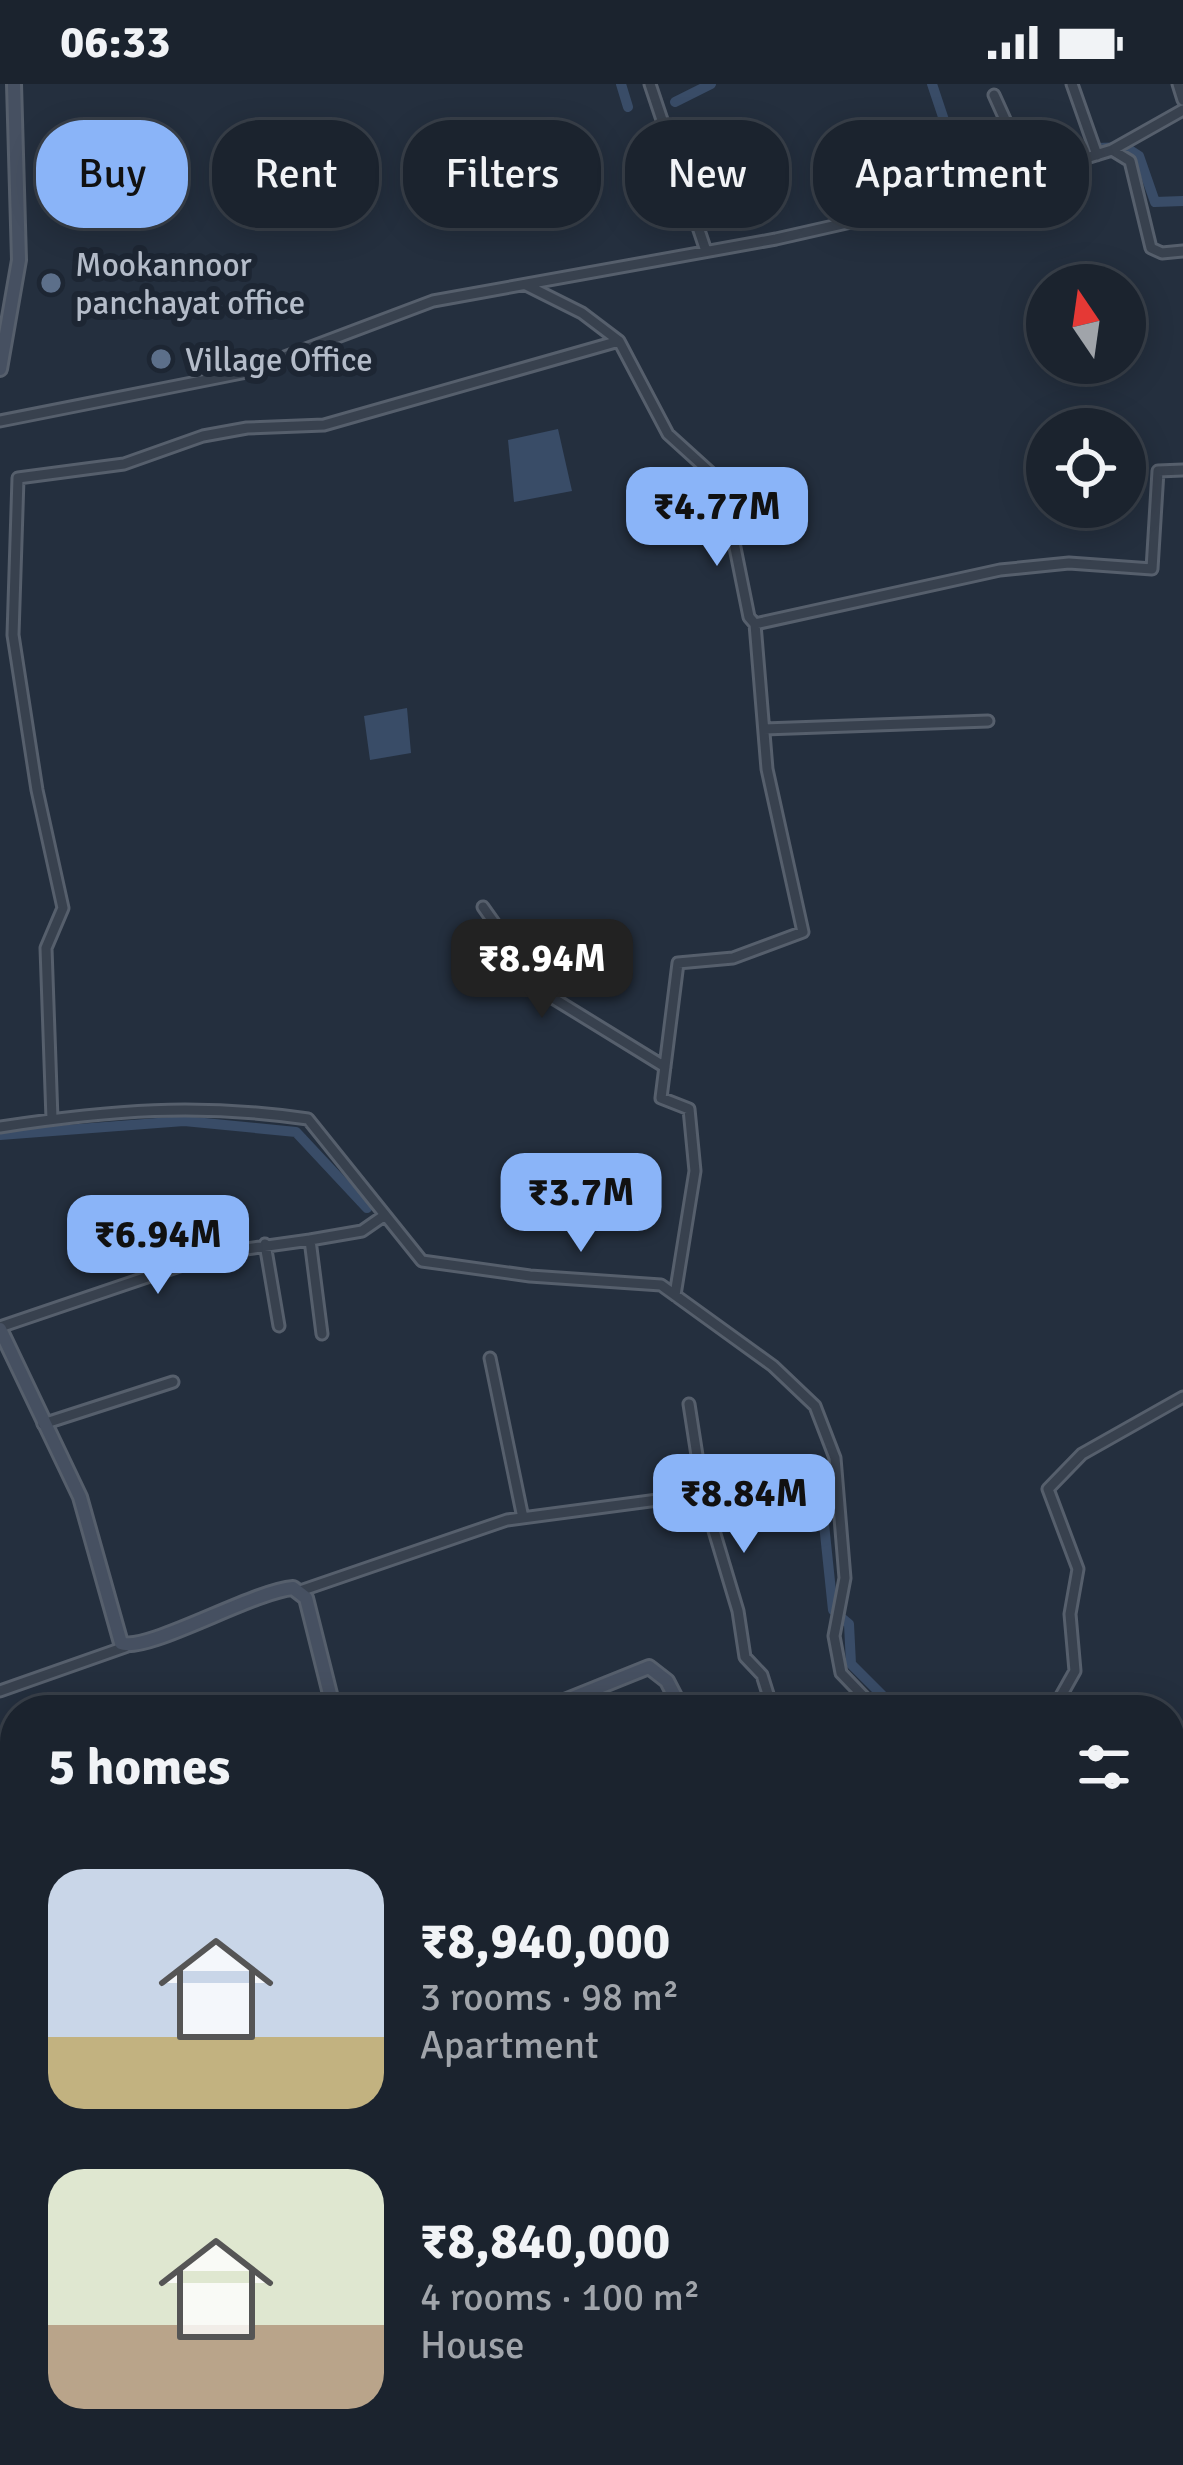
<!DOCTYPE html>
<html lang="en">
<head>
<meta charset="utf-8">
<style>
  :root { --surface:#1b232e; --page:#282f3a; --text:#f1f3f6; --muted:#a0a4aa; --line:#39404a; --accent:#8ab4f8 }
  body { margin:0; font-family:Signika,sans-serif; background:var(--page); color:var(--text); height:100vh; display:flex; flex-direction:column; font-size:45px; white-space:nowrap }
  * { box-sizing:border-box; margin:0 }
  p { font-size:39px; color:var(--muted) }
  .icon { flex:none; width:66px; height:66px; fill:none; stroke:currentColor; stroke-width:2; stroke-linecap:round; stroke-linejoin:round }
  .map { position:relative; flex:1; overflow:hidden }
  .panel { position:absolute; left:0px; top:1611px; width:1185px; height:771px; display:flex; flex-direction:column; background:var(--surface); border-radius:48px 48px 0 0; box-shadow:0 6px 30px #0003,0 0 0 3px var(--line) }
  .panel>* { flex:none }
  .guide { position:absolute; left:36px; top:36px; width:1113px; height:108px; display:flex; gap:24px }
  .needle { width:78px; rotate:347deg }
  .controls { position:absolute; left:1026px; top:180px; display:grid; gap:24px }
  .controls a { display:grid; place-items:center; width:120px; height:120px; border-radius:50%; background:var(--surface); box-shadow:0 6px 30px #0003,0 0 0 3px var(--line); font-size:60px }
  .price { position:absolute; translate:-50% -102px; padding:0 27px; border-radius:24px; background:var(--accent); color:#111; font-size:39px; line-height:78px; filter:drop-shadow(0 3px 6px #0008) }
  .price::after { content:''; position:absolute; left:50%; top:72px; width:36px; height:27px; margin-left:-18px; background:inherit; clip-path:polygon(0 0,100% 0,50% 100%) }
  .price.active { background:#222; color:#fff }
  ul { padding:0; list-style:none }
  li { display:flex; align-items:center; gap:36px; height:300px; padding:0 48px }
  li span { display:grid; place-items:center; flex:none; width:336px; height:240px; border-radius:36px; color:#555 }
  li>.icon { margin-inline-start:auto }
  span .icon { width:144px; height:144px; fill:#fffc; stroke-width:1 }
  li b { font-size:51px }
  h2 { display:flex; justify-content:space-between; align-items:center; height:144px; padding:0 48px; font-size:51px }
  .chip { padding:0 42px; border-radius:48px; background:var(--surface); box-shadow:0 6px 30px #0003,0 0 0 3px var(--line); font-size:42px; line-height:108px }
  .chip.active { background:var(--accent); color:#111 }
  .status { display:flex; justify-content:space-between; align-items:center; height:84px; padding:0 60px; background:var(--surface); direction:ltr }
  .status svg { height:33px; fill:currentColor }
  .map>svg:first-child { display:block }
  .water { fill:#394c67 }
  .lines { fill:none; stroke-linecap:round; stroke-linejoin:round }
  .canal { stroke:#394c67; stroke-width:10 }
  .street-casing { stroke:#565f6c; stroke-width:15 }
  .secondary-casing { stroke:#565f6c; stroke-width:18 }
  .street { stroke:#38414e; stroke-width:9 }
  .secondary { stroke:#465061; stroke-width:12 }
  .service-dot { fill:#5c6f8a; stroke:#1d2633; stroke-width:4.5 }
  .labels { text-anchor:middle; stroke-width:12; stroke-linejoin:round; paint-order:stroke }
  .poi-label { font-size:33px; fill:#b4bcc9; stroke:#1d2633; text-anchor:start }
</style>
</head>
<body>
<div class="status"><b>06:33</b><svg viewBox="0 0 49 12"><path d="M0 12V9h3v3zM5 12V6h3v6zM10 12V3h3v9zM15 12V0h3v12zM26 1h20v11H26zM47 4h2v5h-2z"/></svg></div>
<div class="map">
<svg width="1183" height="2381" viewBox="0 0 1183 2381">
  <rect width="100%" height="100%" fill="#242f3e"/>
  <path class="water" d="M558 345 572 407 514 418 508 356Z
    M407 624 411 669 370 676 364 632Z"/>
  <g class="lines">
    <path class="canal" d="M621 0 628 23
      M932 0 958 78 1011 89 1098 64 1125 63 1139 72 1155 118 1183 117
      M675 18 711 0
      M0 1051 184 1037 296 1048 367 1124
      M824 1440 833 1526
      M843 1535 849 1540 851 1580 897 1626
      M1170 1787 1183 1795"/>
    <g class="street-casing">
      <path id="street" d="M650 0 706 167
        M1072 0 1097 71
        M1178 0 1183 16
        M994 11 1031 93
        M1112 66 1183 26
        M526 201 582 229 619 257 668 350 722 399 749 533 755 540 1000 486 1069 479 1152 485 1158 387 1183 386
        M0 337 242 289 433 217 776 155 957 114 1112 66 1130 77 1151 164 1162 169 1183 167
        M764 645 988 637
        M483 823 543 908 665 983
        M52 1035 46 864 63 824 37 706 13 551 18 394 124 380 203 352 247 344 324 341 619 257
        M0 1043C111 1026 197 1019 308 1035L422 1177 530 1192 661 1201 773 1282 815 1322 835 1374 845 1494 834 1552 841 1589 865 1614 888 1626
        M265 1160 279 1242
        M675 1211 695 1087 689 1025 661 1014 678 879 733 874 803 848 767 685 755 540
        M0 1243 218 1169 310 1156
        M322 1250 310 1156 362 1147 385 1131
        M490 1274 523 1434
        M689 1320 703 1410 738 1527 745 1573 762 1591 773 1626
        M43 1340 173 1298
        M300 1507 507 1436 703 1410
        M0 1607 125 1563
        M1053 1626 1075 1587 1070 1530 1078 1485 1048 1405 1082 1370 1183 1313
        M1170 1745 1183 1742
        M1170 1776 1183 1784
        M0 1962 15 1930
        M987 2367 995 2381
        M836 2381 861 2367"/>
    </g>
    <g class="secondary-casing">
      <path id="secondary" d="M0 285 19 176 14 0
        M0 1245 80 1413 121 1559C145 1570 253 1507 293 1504L306 1514 334 1626
        M542 1626 649 1583 667 1597 682 1626
        M1170 1922 1183 1927"/>
    </g>
    <use href="#street" class="street"/>
    <use href="#secondary" class="secondary"/>
  </g>
  <g class="service-dot">
    <circle cx="51" cy="199" r="12"/>
    <circle cx="161" cy="275" r="12"/>
  </g>
  <g class="labels">
    <g class="poi-label">
      <text x="75" y="192">Mookannoor<tspan x="75" dy="38">panchayat office</tspan></text>
      <text x="185" y="287">Village Office</text>
    </g>
  </g>
</svg>
<div class="controls">
<a><svg class="needle" viewBox="-14 -14 28 28"><path d="M0-13l5 13h-10z" fill="#e53935"/><path d="M0 13l5-13h-10z" fill="#a0a4aa"/></svg></a>
<a><svg class="icon" aria-label="locate" viewBox="0 0 24 24"><circle cx="12" cy="12" r="6"/><path d="M12 2v4M12 18v4M2 12h4M18 12h4"/></svg></a>
</div>
<b class="price" style="left:717px;top:485px">₹4.77M</b>
<b class="price active" style="left:542px;top:937px">₹8.94M</b>
<b class="price" style="left:581px;top:1171px">₹3.7M</b>
<b class="price" style="left:158px;top:1213px">₹6.94M</b>
<b class="price" style="left:744px;top:1472px">₹8.84M</b>
<div class="guide">
<a class="chip active">Buy</a>
<a class="chip">Rent</a>
<a class="chip">Filters</a>
<a class="chip">New</a>
<a class="chip">Apartment</a>
</div>
<section class="panel">
<h2>5 homes<svg class="icon" aria-label="filters" viewBox="0 0 24 24"><path d="M4 7h16M4 17h16"/><circle cx="9" cy="7" r="2"/><circle cx="15" cy="17" r="2"/></svg></h2>
<ul>
<li><span style="background:linear-gradient(#c9d6e8 70%,#c2b280 0)"><svg class="icon" aria-label="home" viewBox="0 0 24 24"><path d="M3 11l9-7 9 7M6 9v11h12V9"/></svg></span><div><b>₹8,940,000</b><p>3 rooms · 98 m²</p><p>Apartment</p></div></li>
<li><span style="background:linear-gradient(#dfe7d0 65%,#b9a48a 0)"><svg class="icon" aria-label="home" viewBox="0 0 24 24"><path d="M3 11l9-7 9 7M6 9v11h12V9"/></svg></span><div><b>₹8,840,000</b><p>4 rooms · 100 m²</p><p>House</p></div></li>
</ul>
</section>
</div>
</body>
</html>
